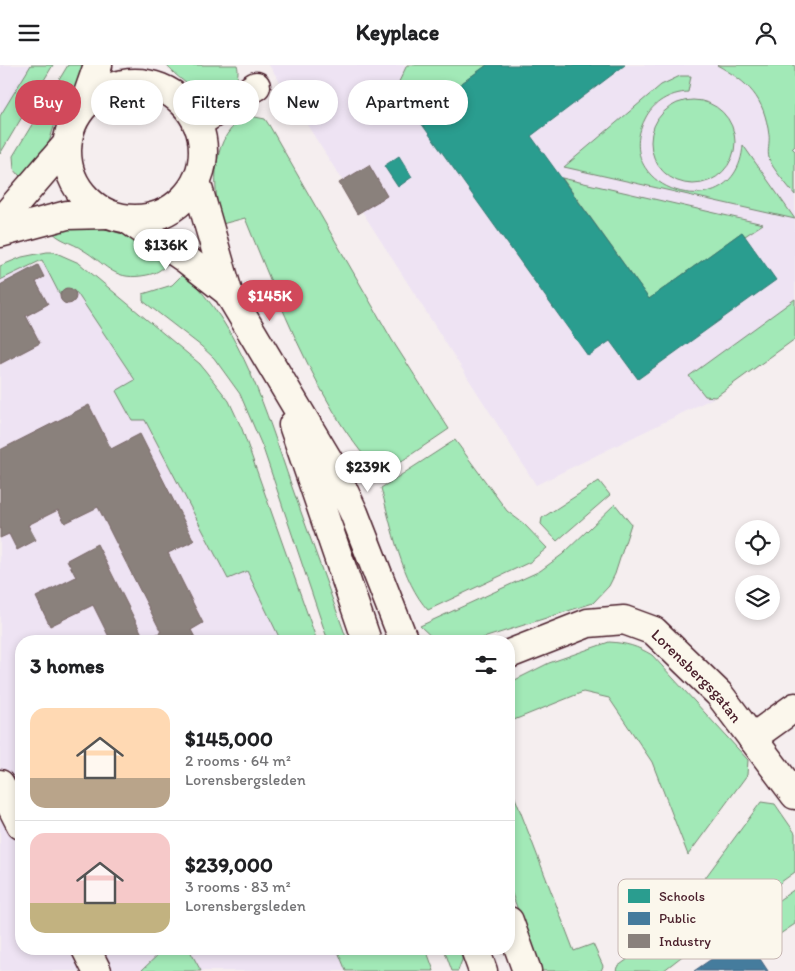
<!DOCTYPE html>
<html lang="en">
<head>
<meta charset="utf-8">
<style>
  :root { --surface:#fff; --page:#f2f2f2; --text:#202124; --muted:#757577; --line:#e0e0e0; --accent:#d1495b }
  body { margin:0; font-family:Itim,sans-serif; background:var(--page); color:var(--text); height:100vh; display:flex; flex-direction:column; font-size:19px; white-space:nowrap }
  * { box-sizing:border-box; margin:0 }
  p { font-size:16px; color:var(--muted) }
  .icon { flex:none; width:28px; height:28px; fill:none; stroke:currentColor; stroke-width:2; stroke-linecap:round; stroke-linejoin:round }
  .map { position:relative; flex:1; overflow:hidden }
  .panel { position:absolute; left:15px; top:570px; width:500px; height:320px; display:flex; flex-direction:column; background:var(--surface); border-radius:20px; box-shadow:0 2px 8px #0003 }
  .panel>* { flex:none }
  .banner { position:absolute; left:15px; top:15px; width:500px; height:45px; display:flex; gap:10px }
  .fabs { position:absolute; left:735px; top:455px; display:grid; gap:10px }
  .fabs a { display:grid; place-items:center; width:45px; height:45px; border-radius:50%; background:var(--surface); box-shadow:0 2px 8px #0003; font-size:25px }
  .price { position:absolute; translate:-50% -42px; padding:0 11px; border-radius:18px; background:#fff; color:#222; font-size:16px; line-height:32px; filter:drop-shadow(0 1px 2px #0008) }
  .price::after { content:''; position:absolute; left:50%; top:30px; width:15px; height:11px; margin-left:-8px; background:inherit; clip-path:polygon(0 0,100% 0,50% 100%) }
  .price.active { background:var(--accent); color:#fff }
  ul { padding:0; list-style:none }
  li { display:flex; align-items:center; gap:15px; height:125px; padding:0 15px }
  li+li { border-top:1px solid var(--line) }
  li span { display:grid; place-items:center; flex:none; width:140px; height:100px; border-radius:15px; color:#555 }
  li>.icon { margin-inline-start:auto }
  span .icon { width:60px; height:60px; fill:#fffc; stroke-width:1 }
  li b { font-size:21px }
  h2 { display:flex; justify-content:space-between; align-items:center; height:60px; padding:0 15px; font-size:21px }
  .chip { padding:0 18px; border-radius:22px; background:var(--surface); box-shadow:0 2px 8px #0003; font-size:18px; line-height:45px }
  .chip.active { background:var(--accent); color:#fff }
  header { display:flex; justify-content:space-between; align-items:center; height:65px; padding:0 15px; background:var(--surface); font-size:22px; font-weight:700 }
  .map>svg:first-child { display:block }
  .built { fill:#eee3f3 }
  .green { fill:#a2e9b7; stroke:#768471 }
  .schools { fill:#2a9d8f; stroke:#347771 }
  .public { fill:#457b9d; stroke:#465f7b }
  .industry { fill:#8a817c; stroke:#776464 }
  .lines { fill:none; stroke-linecap:round; stroke-linejoin:round }
  .street-casing { stroke:#4a1f2b; stroke-width:31 }
  .secondary-casing { stroke:#4a1f2b; stroke-width:31 }
  .street { stroke:#fbf7ec; stroke-width:28 }
  .secondary { stroke:#fbf7ec; stroke-width:28 }
  .labels { text-anchor:middle; stroke-width:5; stroke-linejoin:round; paint-order:stroke }
  .street-label { font-size:16px; fill:#4a1f2b; stroke:#fbf7ec }
  .key { fill:#fbf7ec; stroke:#c6b6b2; stroke-width:1 }
  .key-label { font-size:14px; fill:#4a1f2b }
</style>
</head>
<body>
<header><svg class="icon" aria-label="menu" viewBox="0 0 24 24"><path d="M4 6h16M4 12h16M4 18h16"/></svg>Keyplace<svg class="icon" aria-label="person" viewBox="0 0 24 24"><circle cx="12" cy="8" r="4"/><path d="M4 21q1-7 8-7t8 7"/></svg></header>
<div class="map">
<svg width="795" height="906" viewBox="0 0 795 906">
  <rect width="100%" height="100%" fill="#f5eeef"/>
  <filter id="ink" filterUnits="userSpaceOnUse"><feTurbulence type="fractalNoise" baseFrequency=".02" numOctaves="2"/><feDisplacementMap in="SourceGraphic" scale="10" xChannelSelector="R" yChannelSelector="G"/><feConvolveMatrix kernelMatrix="1 2 1 2 8 2 1 2 1" color-interpolation-filters="sRGB"/></filter>
  <g filter="url(#ink)">
    <path class="built" d="M0 0H44L0 68Z
      M269 0H795V274L715 332 536 420Z
      M56 195 163 349 302 576H21V884H413L410 906H0V209Z"/>
    <path class="green" d="M31 0H53L0 89V51Z
      M68 0H87L75 25 57 52 45 90 24 116 14 104 13 91Z
      M166 0H237C239 6 238 13 234 19 214 45 181 16 166 0Z
      M407 0H487L416 51 395 25Z
      M717 0H795V80L792 83 795 86V130C789 122 770 101 769 93 767 86 770 77 769 70 764 32 749 18 717 0Z
      M680 11H691L688 27C670 28 653 37 645 54 608 126 737 165 743 80L795 154 564 102 661 20Z
      M651 77a42 42 0 1 1 84 0a42 42 0 1 1-84 0Z
      M250 51 265 54 269 60 392 275 449 364 381 410 378 409C363 389 346 369 334 347 297 285 272 219 245 153L222 159C212 125 209 66 250 51Z
      M562 113 763 159 745 171 742 167 649 234Z
      M98 162 136 173 171 195C161 206 156 209 141 211 113 215 105 198 83 185 72 177 58 176 50 164Z
      M47 187H54L79 198 200 299 229 336 242 364 317 576H281L247 506 228 514 145 355H132L116 326 135 315 77 228 66 223 61 227V232L42 195 0 215V201L22 192Z
      M184 208C243 265 266 347 292 422 310 472 328 522 346 572L332 574 326 570 263 383 240 329 214 293 201 281 143 236V229L172 220Z
      M795 234V274L715 332 705 331 689 311Z
      M455 375 507 446 524 459 547 483 530 497 428 545C402 517 391 460 381 423Z
      M599 416 610 430 557 476 541 459 542 453Z
      M615 439 631 459 615 509 609 521 593 538 474 576H436L420 561 540 506 563 489Z
      M609 577C626 578 637 581 652 590L748 695 747 710 688 790 652 697 609 633 583 627 509 657V618L549 598Z
      M509 717 574 886 593 879 603 901 601 906H541L509 821Z
      M761 737 775 739 795 768V807L738 848C724 843 707 829 705 813Z
      M795 824V859L777 871 760 848Z
      M705 838 721 861 663 906H616L617 902Z
      M164 884H189L201 906H141Z
      M337 884H426L434 906H346Z
      M444 884H462V895L458 906H452Z"/>
    <path class="schools" d="M487 0H625L531 71 649 234 742 167 776 215 638 314 610 276 588 291 416 51Z
      M399 91 412 112 398 122 384 101Z"/>
    <path class="public" d="M745 871 768 906H694Z"/>
    <path class="industry" d="M369 100 387 131 357 149 339 118Z
      M38 200 44 212 36 217 48 239 26 251 40 278 0 299V220Z
      M60 231a8 8 0 1 1 16 0a8 8 0 1 1-16 0Z
      M89 340 111 384 140 369 194 476 168 488 203 558 191 565 197 576H111L93 540 50 561 36 532 76 512 67 495 97 479 145 575 161 567 98 442 65 458 58 445 28 460 36 475 17 485 9 469 0 473V385Z"/>
    <g class="lines">
      <g class="street-casing">
        <g id="street">
          <path d="M197 59 256 21"/>
          <path d="M0 157 67 79"/>
          <path d="M0 168 67 150 107 149"/>
          <path id="s1" d="M509 589 588 558 624 555 654 566 719 629 795 730"/>
          <path d="M752 673 795 642"/>
          <path d="M0 719 21 760"/>
          <path d="M86 884 97 906"/>
        </g>
      </g>
      <g class="secondary-casing">
        <path id="secondary" d="M67 86a68 68 0 1 1 136 0a68 68 0 1 1-136 0Z
          M84 40 98 0
          M196 116 228 227 333 403 354 448 404 576
          M127 154 187 195 228 227
          M293 360 367 576
          M509 856 527 906
          M475 884 483 906"/>
      </g>
      <use href="#street" class="street"/>
      <use href="#secondary" class="secondary"/>
    </g>
  </g>
  <g class="labels">
    <g class="street-label">
      <text dy="6" stroke="none"><textPath href="#s1" startOffset="215">Lorensbergsgatan</textPath></text>
    </g>
  </g>
  <rect x="618" y="814" width="164" height="80" rx="8" class="key"/>
  <rect x="628" y="824" width="22" height="14" fill="#2a9d8f"/>
  <rect x="628" y="847" width="22" height="13" fill="#457b9d"/>
  <rect x="628" y="869" width="22" height="14" fill="#8a817c"/>
  <g class="key-label">
    <text x="659" y="836">Schools</text>
    <text x="659" y="858">Public</text>
    <text x="659" y="881">Industry</text>
  </g>
</svg>
<div class="fabs">
<a><svg class="icon" aria-label="locate" viewBox="0 0 24 24"><circle cx="12" cy="12" r="6"/><path d="M12 2v4M12 18v4M2 12h4M18 12h4"/></svg></a>
<a><svg class="icon" aria-label="layers" viewBox="0 0 24 24"><path d="M12 4l9 5-9 5-9-5zM3 14l9 5 9-5"/></svg></a>
</div>
<b class="price" style="left:166px;top:206px">$136K</b>
<b class="price active" style="left:270px;top:257px">$145K</b>
<b class="price" style="left:368px;top:428px">$239K</b>
<div class="banner">
<a class="chip active">Buy</a>
<a class="chip">Rent</a>
<a class="chip">Filters</a>
<a class="chip">New</a>
<a class="chip">Apartment</a>
</div>
<section class="panel">
<h2>3 homes<svg class="icon" aria-label="filters" viewBox="0 0 24 24"><path d="M4 7h16M4 17h16"/><circle cx="9" cy="7" r="2"/><circle cx="15" cy="17" r="2"/></svg></h2>
<ul>
<li><span style="background:linear-gradient(#ffd9b3 70%,#b9a48a 0)"><svg class="icon" aria-label="home" viewBox="0 0 24 24"><path d="M3 11l9-7 9 7M6 9v11h12V9"/></svg></span><div><b>$145,000</b><p>2 rooms · 64 m²</p><p>Lorensbergsleden</p></div></li>
<li><span style="background:linear-gradient(#f6c9c9 70%,#c2b280 0)"><svg class="icon" aria-label="home" viewBox="0 0 24 24"><path d="M3 11l9-7 9 7M6 9v11h12V9"/></svg></span><div><b>$239,000</b><p>3 rooms · 83 m²</p><p>Lorensbergsleden</p></div></li>
</ul>
</section>
</div>
</body>
</html>
